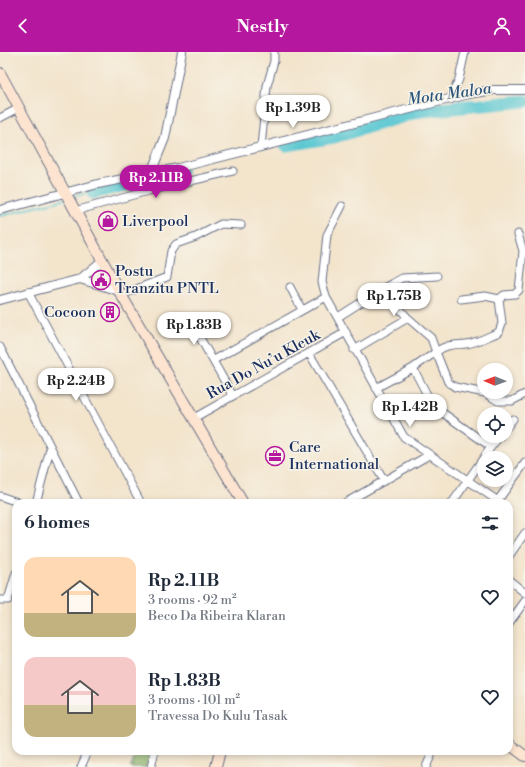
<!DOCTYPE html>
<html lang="en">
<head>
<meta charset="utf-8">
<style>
  :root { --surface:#fff; --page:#f6f6f7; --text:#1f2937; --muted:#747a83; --accent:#b5179e }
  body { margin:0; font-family:"Libre Bodoni",serif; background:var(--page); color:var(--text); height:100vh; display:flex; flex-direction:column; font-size:15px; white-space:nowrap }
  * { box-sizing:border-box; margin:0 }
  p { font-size:13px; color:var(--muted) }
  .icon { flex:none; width:22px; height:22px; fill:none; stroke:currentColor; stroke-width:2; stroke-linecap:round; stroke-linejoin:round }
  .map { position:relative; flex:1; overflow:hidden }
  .panel { position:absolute; left:12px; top:447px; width:501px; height:256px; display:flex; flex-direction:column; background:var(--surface); border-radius:12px; box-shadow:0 2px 6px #0003 }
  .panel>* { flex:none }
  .needle { width:26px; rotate:271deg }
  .fabs { position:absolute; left:477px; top:311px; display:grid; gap:8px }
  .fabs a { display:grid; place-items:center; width:36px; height:36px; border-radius:50%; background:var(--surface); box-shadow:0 2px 6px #0003; font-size:20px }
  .price { position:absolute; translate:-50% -34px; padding:0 9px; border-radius:14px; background:#fff; color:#222; font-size:13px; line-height:26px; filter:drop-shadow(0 1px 2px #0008) }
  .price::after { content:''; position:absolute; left:50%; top:24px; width:12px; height:9px; margin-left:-6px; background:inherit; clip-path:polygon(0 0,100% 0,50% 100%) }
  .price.on { background:var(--accent); color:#fff }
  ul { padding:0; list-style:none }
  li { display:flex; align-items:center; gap:12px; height:100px; padding:0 12px }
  li span { display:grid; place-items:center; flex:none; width:112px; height:80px; border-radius:12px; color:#555 }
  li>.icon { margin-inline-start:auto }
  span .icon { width:48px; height:48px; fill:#fffc; stroke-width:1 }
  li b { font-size:17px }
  h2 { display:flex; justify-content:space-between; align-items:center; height:48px; padding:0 12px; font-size:17px }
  header { display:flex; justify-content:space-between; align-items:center; height:52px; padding:0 12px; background:var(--accent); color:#fff; font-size:18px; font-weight:600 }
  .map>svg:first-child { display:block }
  .forest { fill:#8ab268; stroke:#527063 }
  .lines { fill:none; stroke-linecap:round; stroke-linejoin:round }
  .stream { stroke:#5ac7d2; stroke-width:2 }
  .river { stroke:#5ac7d2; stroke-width:13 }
  .minor-casing { stroke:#676e84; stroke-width:9 }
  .tertiary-casing { stroke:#676e84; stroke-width:10 }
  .secondary-casing { stroke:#676e84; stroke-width:12 }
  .minor { stroke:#fff; stroke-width:7 }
  .tertiary { stroke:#fff; stroke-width:8 }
  .secondary { stroke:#fde4d0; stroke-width:10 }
  .labels { text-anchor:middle; stroke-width:3; stroke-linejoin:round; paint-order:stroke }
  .poi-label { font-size:15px; fill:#1b2f5e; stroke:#f7f3e8; text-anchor:start }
  .street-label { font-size:15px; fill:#1b2f5e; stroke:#f7f3e8 }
  .water-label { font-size:16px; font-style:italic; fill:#2b557b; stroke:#f7f3e8 }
</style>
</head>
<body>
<header><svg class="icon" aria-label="back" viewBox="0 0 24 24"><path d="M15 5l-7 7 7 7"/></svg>Nestly<svg class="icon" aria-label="person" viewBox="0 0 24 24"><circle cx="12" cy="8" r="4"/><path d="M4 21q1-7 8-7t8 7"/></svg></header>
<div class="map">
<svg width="525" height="715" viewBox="0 0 525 715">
  <rect width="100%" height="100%" fill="#f7f3e8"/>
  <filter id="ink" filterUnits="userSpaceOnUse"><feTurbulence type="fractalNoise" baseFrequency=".025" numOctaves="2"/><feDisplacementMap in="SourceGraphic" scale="8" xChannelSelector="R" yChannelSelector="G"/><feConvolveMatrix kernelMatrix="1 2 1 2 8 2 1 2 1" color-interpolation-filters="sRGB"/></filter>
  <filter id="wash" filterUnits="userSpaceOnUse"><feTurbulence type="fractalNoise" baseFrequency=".012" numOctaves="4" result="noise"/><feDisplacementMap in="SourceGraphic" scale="16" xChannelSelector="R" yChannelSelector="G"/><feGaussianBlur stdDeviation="0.9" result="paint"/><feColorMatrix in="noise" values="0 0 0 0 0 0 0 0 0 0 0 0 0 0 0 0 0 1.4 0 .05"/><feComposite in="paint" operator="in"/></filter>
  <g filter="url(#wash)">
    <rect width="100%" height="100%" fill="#f3e4cc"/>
    <path class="forest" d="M138 699H150L146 715H130Z"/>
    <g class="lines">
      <path class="stream" d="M454 49 525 47
        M72 145 147 126
        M0 164 66 147"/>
      <path class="river" d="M286 93 334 85 421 59 525 49
        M93 141 181 119"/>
    </g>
  </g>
  <g filter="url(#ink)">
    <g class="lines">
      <g class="minor-casing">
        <path id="minor" d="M450 48 459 27 465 0
          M0 66 19 56
          M261 95 267 34 274 9V0
          M342 154 327 183 322 230 326 245 404 385 498 449
          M75 159 148 139 233 119
          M290 235 302 258
          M382 237 402 226 437 224
          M28 240 141 451
          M121 243 167 225 171 199 176 192 196 185 221 172 241 173
          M461 247 485 244 499 247 502 271 499 280C489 284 477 291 466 292 454 293 446 292 436 300L448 330 455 335 485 341 498 349H512L525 342
          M499 247 504 243 515 242 519 238 523 199 518 182
          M338 265 382 237 408 266 431 286 436 300 413 316
          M191 270 233 344
          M0 295 79 451
          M354 298 408 266
          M309 301 384 429
          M214 308 326 245
          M376 336 413 316 433 354 491 395 452 451
          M194 366 346 280
          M506 376 513 367
          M491 395 500 384
          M0 444 20 451
          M36 451 50 397
          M345 451 429 403
          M496 451 525 411
          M509 504 525 481
          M509 528 525 541
          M0 548H8L16 521
          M509 571 525 549
          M81 715 88 699
          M151 715 155 699
          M426 715 433 699"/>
      </g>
      <g class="tertiary-casing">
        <path id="tertiary" d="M150 123 165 86 182 0
          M0 158 98 132 178 116 469 42 494 38H525
          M80 227 103 208
          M0 248 80 227 119 239"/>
      </g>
      <g class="secondary-casing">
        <path id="secondary" d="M0 21 119 239 243 451
          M509 692 525 704
          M216 715 220 699"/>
      </g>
      <use href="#minor" class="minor"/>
      <use href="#tertiary" class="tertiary"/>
      <use href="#secondary" class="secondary"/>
    </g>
  </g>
  <defs>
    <g id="shop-ring" transform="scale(1)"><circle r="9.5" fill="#f7f3e8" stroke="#b5179e" stroke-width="1.5"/><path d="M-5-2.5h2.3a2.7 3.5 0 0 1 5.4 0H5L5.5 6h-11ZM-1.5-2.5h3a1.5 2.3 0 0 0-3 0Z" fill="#b5179e"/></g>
    <g id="civic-ring" transform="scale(1)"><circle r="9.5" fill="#f7f3e8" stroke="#b5179e" stroke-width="1.5"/><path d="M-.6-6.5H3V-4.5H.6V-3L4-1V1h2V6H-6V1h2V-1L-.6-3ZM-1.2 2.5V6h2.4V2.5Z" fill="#b5179e"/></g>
    <g id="building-ring" transform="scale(1)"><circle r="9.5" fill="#f7f3e8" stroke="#b5179e" stroke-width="1.5"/><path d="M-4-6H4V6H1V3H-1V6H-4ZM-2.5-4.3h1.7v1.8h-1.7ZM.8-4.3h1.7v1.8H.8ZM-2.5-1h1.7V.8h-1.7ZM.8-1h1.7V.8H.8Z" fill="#b5179e"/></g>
    <g id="office-ring" transform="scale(1)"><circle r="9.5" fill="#f7f3e8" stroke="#b5179e" stroke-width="1.5"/><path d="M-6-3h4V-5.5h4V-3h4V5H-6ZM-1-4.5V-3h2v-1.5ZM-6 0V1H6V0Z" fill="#b5179e"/></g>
  </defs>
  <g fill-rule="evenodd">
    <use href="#shop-ring" x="108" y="169"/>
    <use href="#civic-ring" x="101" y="228"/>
    <use href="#building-ring" x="110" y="260"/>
    <use href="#office-ring" x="275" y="404"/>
  </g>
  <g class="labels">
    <g class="poi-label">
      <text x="122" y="174">Liverpool</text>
      <text x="115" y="224">Postu<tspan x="115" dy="17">Tranzitu PNTL</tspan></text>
      <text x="96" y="265" text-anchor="end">Cocoon</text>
      <text x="289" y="400">Care<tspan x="289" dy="17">International</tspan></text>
    </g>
    <g class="street-label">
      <text transform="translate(263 312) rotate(-29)" y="5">Rua Do Nu’u Kleuk</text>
    </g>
    <g class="water-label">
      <text transform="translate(449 41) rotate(-8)" y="6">Mota Maloa</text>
    </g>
  </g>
</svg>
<div class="fabs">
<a><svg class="needle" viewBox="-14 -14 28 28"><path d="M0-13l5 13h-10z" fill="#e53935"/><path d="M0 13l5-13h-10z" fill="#747a83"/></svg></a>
<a><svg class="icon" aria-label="locate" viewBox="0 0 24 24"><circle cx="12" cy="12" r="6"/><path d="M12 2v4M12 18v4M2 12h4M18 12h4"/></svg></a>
<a><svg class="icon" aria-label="layers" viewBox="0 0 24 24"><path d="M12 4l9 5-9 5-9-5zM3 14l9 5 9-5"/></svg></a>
</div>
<b class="price" style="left:293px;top:77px">Rp 1.39B</b>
<b class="price on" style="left:156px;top:147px">Rp 2.11B</b>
<b class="price" style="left:394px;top:265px">Rp 1.75B</b>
<b class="price" style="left:194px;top:294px">Rp 1.83B</b>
<b class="price" style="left:76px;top:350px">Rp 2.24B</b>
<b class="price" style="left:410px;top:376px">Rp 1.42B</b>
<section class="panel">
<h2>6 homes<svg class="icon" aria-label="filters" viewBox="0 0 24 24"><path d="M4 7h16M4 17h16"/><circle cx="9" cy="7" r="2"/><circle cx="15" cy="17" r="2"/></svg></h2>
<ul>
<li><span style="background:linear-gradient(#ffd9b3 70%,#c2b280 0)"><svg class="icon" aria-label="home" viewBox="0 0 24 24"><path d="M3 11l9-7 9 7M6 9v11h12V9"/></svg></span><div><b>Rp 2.11B</b><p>3 rooms · 92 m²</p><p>Beco Da Ribeira Klaran</p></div><svg class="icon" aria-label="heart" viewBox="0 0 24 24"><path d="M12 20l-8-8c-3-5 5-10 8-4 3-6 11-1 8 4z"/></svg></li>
<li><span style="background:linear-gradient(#f6c9c9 60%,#c2b280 0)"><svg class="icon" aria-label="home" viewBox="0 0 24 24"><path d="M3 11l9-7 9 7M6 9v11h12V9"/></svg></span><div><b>Rp 1.83B</b><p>3 rooms · 101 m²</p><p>Travessa Do Kulu Tasak</p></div><svg class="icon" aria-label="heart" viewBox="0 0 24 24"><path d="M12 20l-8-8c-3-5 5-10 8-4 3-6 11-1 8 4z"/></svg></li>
</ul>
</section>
</div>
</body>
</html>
